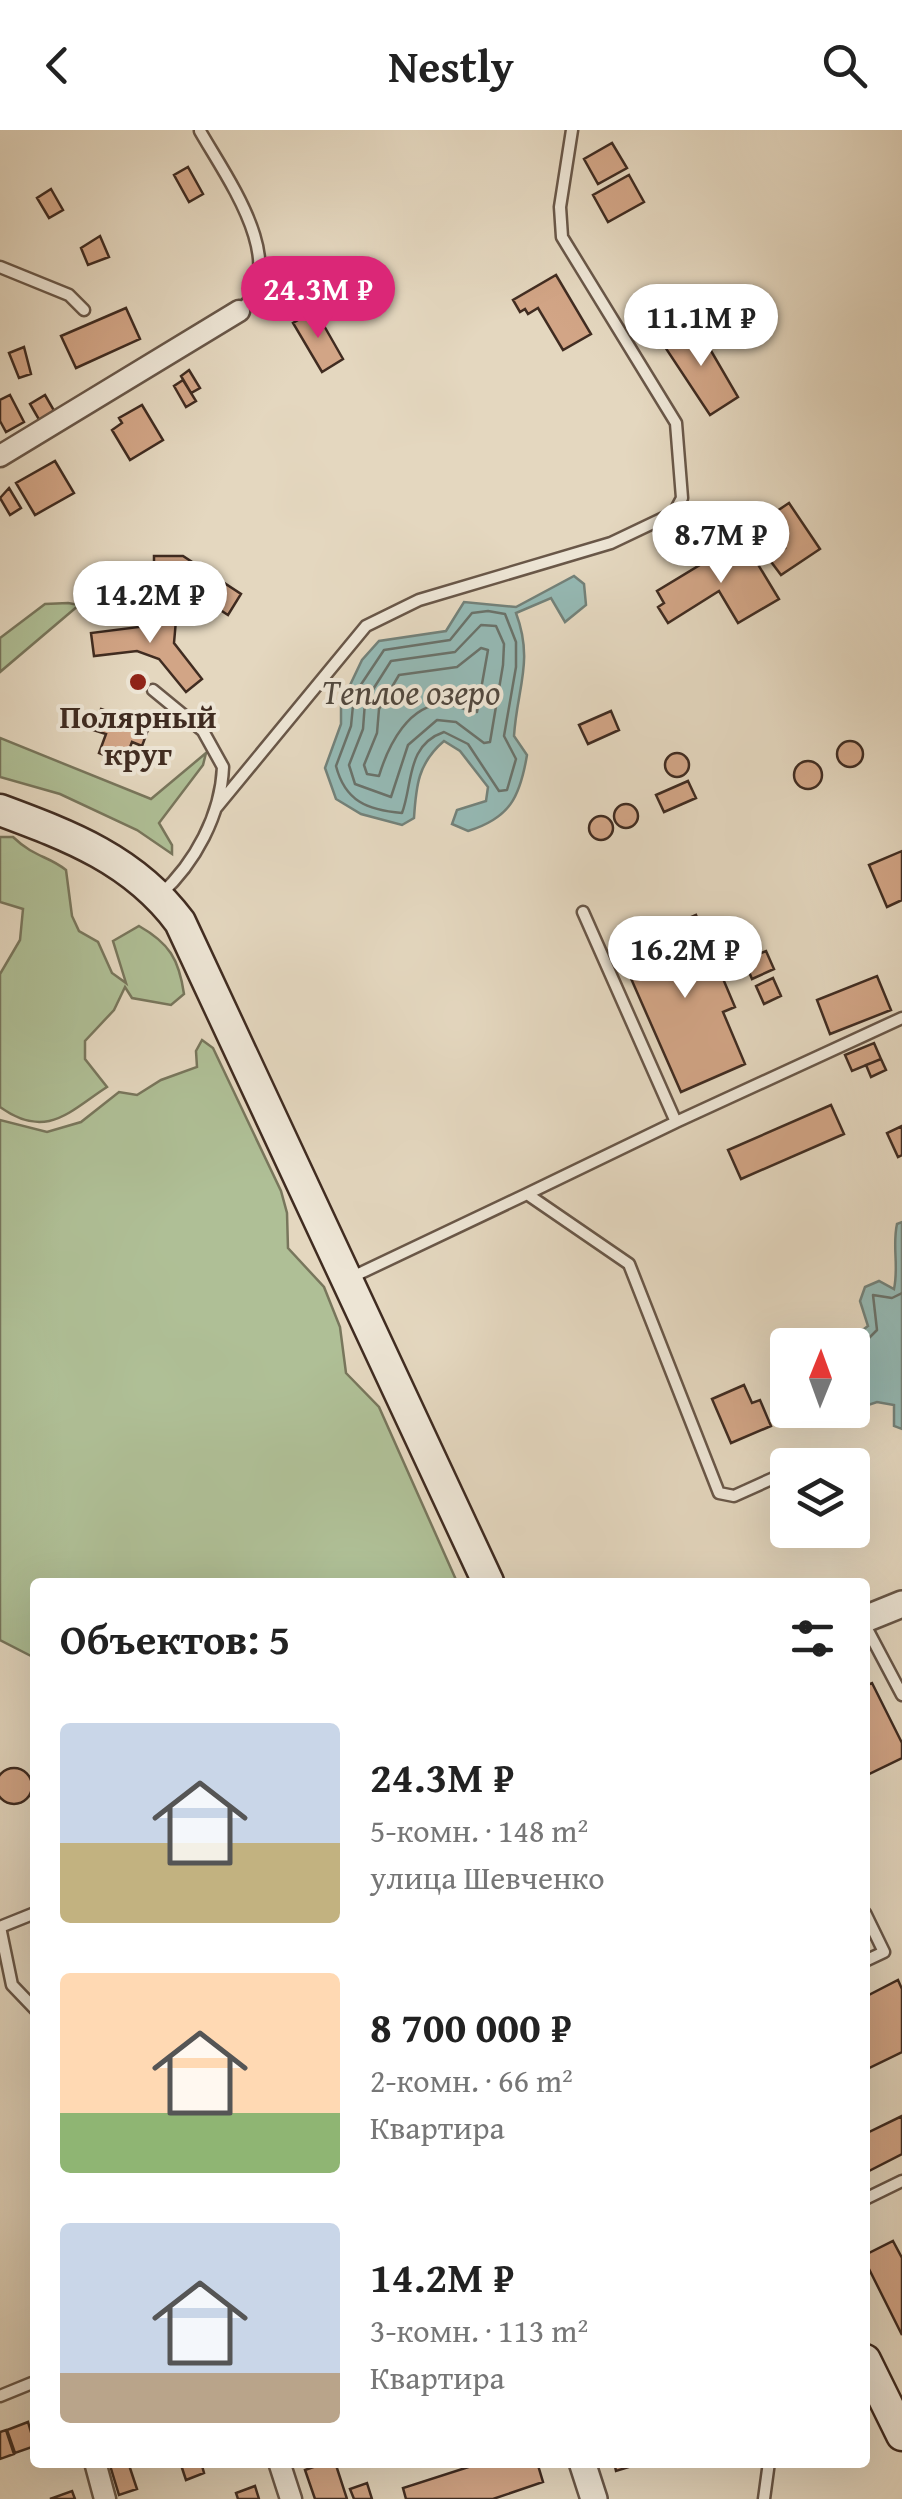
<!DOCTYPE html>
<html lang="ru">
<head>
<meta charset="utf-8">
<style>
  :root { --surface:#fff; --page:#f2f2f2; --text:#222; --muted:#767676; --accent:#db2777 }
  body { margin:0; font-family:"Gentium Book Plus",serif; background:var(--page); color:var(--text); height:100vh; display:flex; flex-direction:column; font-size:38px; white-space:nowrap }
  * { box-sizing:border-box; margin:0 }
  p { font-size:32px; color:var(--muted) }
  .icon { flex:none; width:55px; height:55px; fill:none; stroke:currentColor; stroke-width:2; stroke-linecap:round; stroke-linejoin:round }
  .map { position:relative; flex:1; overflow:hidden }
  .sheet { position:absolute; left:30px; top:1448px; width:840px; height:890px; display:flex; flex-direction:column; background:var(--surface); border-radius:10px; box-shadow:0 10px 40px #0002 }
  .sheet>* { flex:none }
  .needle { width:65px; rotate:1deg }
  .tools { position:absolute; left:770px; top:1198px; display:grid; gap:20px }
  .tools a { display:grid; place-items:center; width:100px; height:100px; border-radius:10px; background:var(--surface); box-shadow:0 10px 40px #0002; font-size:50px }
  .price { position:absolute; translate:-50% -85px; padding:0 22px; border-radius:35px; background:#fff; color:#222; font-size:32px; line-height:65px; filter:drop-shadow(0 2px 5px #0008) }
  .price::after { content:''; position:absolute; left:50%; top:60px; width:30px; height:22px; margin-left:-15px; background:inherit; clip-path:polygon(0 0,100% 0,50% 100%) }
  .price.active { background:var(--accent); color:#fff }
  ul { padding:0; list-style:none }
  li { display:flex; align-items:center; gap:30px; height:250px; padding:0 30px }
  li span { display:grid; place-items:center; flex:none; width:280px; height:200px; border-radius:10px; color:#555 }
  li>.icon { margin-inline-start:auto }
  span .icon { width:120px; height:120px; fill:#fffc; stroke-width:1 }
  li b { font-size:42px }
  h2 { display:flex; justify-content:space-between; align-items:center; height:120px; padding:0 30px; font-size:42px }
  header { display:flex; justify-content:space-between; align-items:center; height:130px; padding:0 30px; background:var(--surface); font-size:45px; font-weight:700 }
  .map>svg:first-child { display:block }
  .green { fill:#afbf96; stroke:#78765c; stroke-width:2.5 }
  .water { fill:#95b9b4; stroke:#738179; stroke-width:2.5 }
  .lines { fill:none; stroke-linecap:round; stroke-linejoin:round }
  .shore { stroke:#6a726a; stroke-width:2.5 }
  .building { fill:#d2a586; stroke:#402c21; stroke-width:2.5 }
  .service-casing { stroke:#695748; stroke-width:15 }
  .minor-casing { stroke:#695748; stroke-width:25 }
  .tertiary-casing { stroke:#695748; stroke-width:30 }
  .secondary-casing { stroke:#402c21; stroke-width:35 }
  .service { stroke:#ede5d5; stroke-width:10 }
  .minor { stroke:#ede5d5; stroke-width:20 }
  .tertiary { stroke:#ede5d5; stroke-width:25 }
  .secondary { stroke:#ede5d5; stroke-width:30 }
  .poi-dot { fill:#8f2418; stroke:#ede5d5; stroke-width:4 }
  .labels { text-anchor:middle; stroke-width:8; stroke-linejoin:round; paint-order:stroke }
  .poi-label { font-size:32px; font-weight:bold; fill:#402c21; stroke:#ede5d5 }
  .water-label { font-size:35px; font-style:italic; fill:#51483e; stroke:#ede5d5 }
</style>
</head>
<body>
<header><svg class="icon" aria-label="back" viewBox="0 0 24 24"><path d="M15 5l-7 7 7 7"/></svg>Nestly<svg class="icon" aria-label="search" viewBox="0 0 24 24"><circle cx="10" cy="10" r="6"/><path d="M15 15l6 6"/></svg></header>
<div class="map">
<svg width="902" height="2369" viewBox="0 0 902 2369">
  <rect width="100%" height="100%" fill="#e4d7bf"/>
  <filter id="stains"><feTurbulence type="fractalNoise" baseFrequency=".002" numOctaves="4"/><feColorMatrix values="0 0 0 0 .2 0 0 0 0 .09 0 0 0 0 .02 0 0 0 .5 -.17"/></filter>
  <radialGradient id="worn" r=".72"><stop offset=".6" stop-color="#630" stop-opacity="0"/><stop offset="1" stop-color="#630" stop-opacity=".3"/></radialGradient>
  <path class="green" d="M68 473 79 475 0 542V508L45 474Z
    M0 608 151 669 206 623 203 635 159 693 172 715V724L137 700 60 664 0 647Z
    M0 707H13C35 728 47 725 66 740L72 786 79 801 98 812 112 843 126 853 113 811 139 796C169 813 179 829 184 864L171 875 132 868 125 857 114 880 85 911V929L107 957C71 980 47 1011 0 977V844L20 810 23 779 0 772Z
    M202 910 213 918 281 1061 287 1083 288 1118 324 1157 340 1197 346 1243 379 1277 457 1452H35V1528L0 1510V990L47 1002 81 992 119 962 137 965 161 950 197 937 196 921Z"/>
  <path class="water" d="M574 446 584 454 586 475 565 492 551 468 516 483C534 531 517 558 514 606L527 625C520 667 510 688 468 701L452 694 457 680 486 671 488 657 460 621 444 611C418 633 416 656 414 688L402 695 361 684 336 669 325 638 341 594V574L362 530 379 511 446 501 464 472 516 477Z
    M902 1092V1299L894 1296V1275L877 1272 862 1277 853 1267 852 1228 857 1226 853 1207 868 1196 860 1171 865 1157 879 1151 894 1159C899 1136 892 1116 897 1094Z"/>
  <g class="lines">
    <path class="shore" d="M488 481 505 484 516 512V537L504 606 516 629 507 660 499 661 468 614 444 602C406 615 413 654 402 683 367 680 345 671 336 636L351 596 354 565 384 520 450 510 472 483Z
      M481 495 496 496 504 514 503 535 490 612 484 613 456 592 437 590 408 615 391 667 355 654 349 635 363 599 365 572 391 531 455 522Z
      M481 518 488 520 477 582C467 582 458 575 447 574 409 572 388 616 379 646L367 644 364 635 377 603 379 579 399 545 457 537Z
      M852 1225 877 1200 873 1165 892 1168 902 1163"/>
  </g>
  <path class="building" d="M612 13 627 38 598 54 584 29Z
    M188 37 203 64 189 72 174 45Z
    M629 45 644 72 608 92 593 65Z
    M51 59 63 80 49 88 37 68Z
    M100 106 109 127 88 135 81 118Z
    M556 145 591 204 563 220 538 178 528 184 525 179 520 182 513 170Z
    M126 178 140 209 76 238 61 206Z
    M315 180 343 229 322 242 293 193Z
    M696 195 738 267 710 285 663 214Z
    M24 217 31 244 19 248 9 223Z
    M189 240 200 258 191 263 181 246Z
    M183 250 196 271 186 277 174 256Z
    M10 265 24 292 6 302 0 291V270Z
    M45 265 56 284 41 293 30 274Z
    M142 275 163 310 130 330 112 300 122 293 119 288Z
    M55 331 74 363 35 385 16 353Z
    M9 358 21 378 10 385 0 368Z
    M789 373 820 419 781 445 769 429 785 418 765 389Z
    M745 413 779 469 738 493 719 461 668 493 658 477 664 473 657 461 733 415 736 419Z
    M154 426H183L241 464 228 485 174 450H154Z
    M128 440 132 462 100 466 97 444Z
    M153 480 176 490 174 513 202 549 186 562 159 529 137 521 94 526 91 503 139 497V491Z
    M101 579 149 597 142 616 132 612 124 633 99 623 106 604 93 600Z
    M611 581 619 600 588 614 579 595Z
    M837 624a13 13 0 1 1 26 0a13 13 0 1 1-26 0Z
    M665 635a12 12 0 1 1 24 0a12 12 0 1 1-24 0Z
    M794 645a14 14 0 1 1 28 0a14 14 0 1 1-28 0Z
    M688 651 696 668 664 682 656 665Z
    M614 686a12 12 0 1 1 24 0a12 12 0 1 1-24 0Z
    M589 698a12 12 0 1 1 24 0a12 12 0 1 1-24 0Z
    M902 721V770L887 777 869 735Z
    M696 785 735 877 723 882 745 934 681 962 618 819Z
    M766 821 774 839 752 849 744 830Z
    M877 846 891 880 830 904 817 870Z
    M773 848 781 866 764 874 756 856Z
    M874 913 881 929 852 941 845 925Z
    M881 929 886 940 871 947 866 935Z
    M831 975 844 1004 741 1049 728 1020Z
    M902 996V1025L898 1027 887 1003Z
    M744 1255 752 1273 760 1270 771 1296 731 1313 712 1269Z
    M872 1553 902 1613V1628L869 1644 865 1636V1556Z
    M-4 1656a18 18 0 1 1 36 0a18 18 0 1 1-36 0Z
    M898 1850 902 1859V1922L865 1940V1867Z
    M902 1986V2024L865 2043V2004Z
    M893 2111 902 2128V2205L865 2131V2125Z
    M28 2292 35 2316 15 2323 7 2300Z
    M6 2300 14 2324 0 2329V2302Z
    M109 2332H128L137 2359 119 2365Z
    M180 2332H201L204 2343 186 2350Z
    M327 2332H335L347 2369H315L305 2340Z
    M484 2332H537L543 2352 493 2369H406L403 2358Z
    M614 2332H645L616 2341Z
    M367 2353 372 2369H354L350 2359Z
    M255 2356 259 2369H238L236 2363Z
    M72 2361 75 2369H50Z"/>
  <g class="lines">
    <g class="service-casing">
      <path id="service" d="M200 1C226 47 293 137 239 181
        M0 137 69 165 84 180
        M153 560 203 601 223 637C221 685 195 733 160 765
        M216 678 366 496 419 470 611 413 674 383 682 368 676 293 562 107 560 77 572 0
        M676 992 902 888
        M527 1064 676 992 583 782
        M348 1149 527 1064 629 1134 719 1363 734 1366 776 1347
        M865 1495 902 1565
        M865 1783 884 1822 865 1831
        M0 1797 12 1855 35 1879
        M0 1797 35 1783
        M865 2069 902 2051
        M0 2266 32 2253
        M764 2369 769 2332"/>
    </g>
    <g class="minor-casing">
      <path id="minor" d="M0 326 239 181
        M95 2332 105 2369
        M279 2332 291 2369"/>
    </g>
    <g class="tertiary-casing">
      <path id="tertiary" d="M865 1489 902 1474
        M582 2332 594 2369"/>
    </g>
    <g class="secondary-casing">
      <path id="secondary" d="M0 680C70 706 134 730 180 792L488 1452
        M865 2230 902 2305"/>
    </g>
    <use href="#service" class="service"/>
    <use href="#minor" class="minor"/>
    <use href="#tertiary" class="tertiary"/>
    <use href="#secondary" class="secondary"/>
  </g>
  <circle class="poi-dot" cx="138" cy="552" r="10"/>
  <g class="labels">
    <g class="poi-label">
      <text x="138" y="598">Полярный<tspan x="138" dy="37">круг</tspan></text>
    </g>
    <g class="water-label">
      <text x="411" y="574">Теплое озеро</text>
    </g>
  </g>
  <rect width="100%" height="100%" filter="url(#stains)"/>
  <rect width="100%" height="100%" fill="url(#worn)"/>
</svg>
<div class="tools">
<a><svg class="needle" viewBox="-14 -14 28 28"><path d="M0-13l5 13h-10z" fill="#e53935"/><path d="M0 13l5-13h-10z" fill="#767676"/></svg></a>
<a><svg class="icon" aria-label="layers" viewBox="0 0 24 24"><path d="M12 4l9 5-9 5-9-5zM3 14l9 5 9-5"/></svg></a>
</div>
<b class="price active" style="left:318px;top:211px">24.3M ₽</b>
<b class="price" style="left:701px;top:239px">11.1M ₽</b>
<b class="price" style="left:721px;top:456px">8.7M ₽</b>
<b class="price" style="left:150px;top:516px">14.2M ₽</b>
<b class="price" style="left:685px;top:871px">16.2M ₽</b>
<section class="sheet">
<h2>Объектов: 5<svg class="icon" aria-label="filters" viewBox="0 0 24 24"><path d="M4 7h16M4 17h16"/><circle cx="9" cy="7" r="2"/><circle cx="15" cy="17" r="2"/></svg></h2>
<ul>
<li><span style="background:linear-gradient(#c9d6e8 60%,#c2b280 0)"><svg class="icon" aria-label="home" viewBox="0 0 24 24"><path d="M3 11l9-7 9 7M6 9v11h12V9"/></svg></span><div><b>24.3M ₽</b><p>5-комн. · 148 m²</p><p>улица Шевченко</p></div></li>
<li><span style="background:linear-gradient(#ffd9b3 70%,#8fb573 0)"><svg class="icon" aria-label="home" viewBox="0 0 24 24"><path d="M3 11l9-7 9 7M6 9v11h12V9"/></svg></span><div><b>8 700 000 ₽</b><p>2-комн. · 66 m²</p><p>Квартира</p></div></li>
<li><span style="background:linear-gradient(#c9d6e8 75%,#b9a48a 0)"><svg class="icon" aria-label="home" viewBox="0 0 24 24"><path d="M3 11l9-7 9 7M6 9v11h12V9"/></svg></span><div><b>14.2M ₽</b><p>3-комн. · 113 m²</p><p>Квартира</p></div></li>
</ul>
</section>
</div>
</body>
</html>
